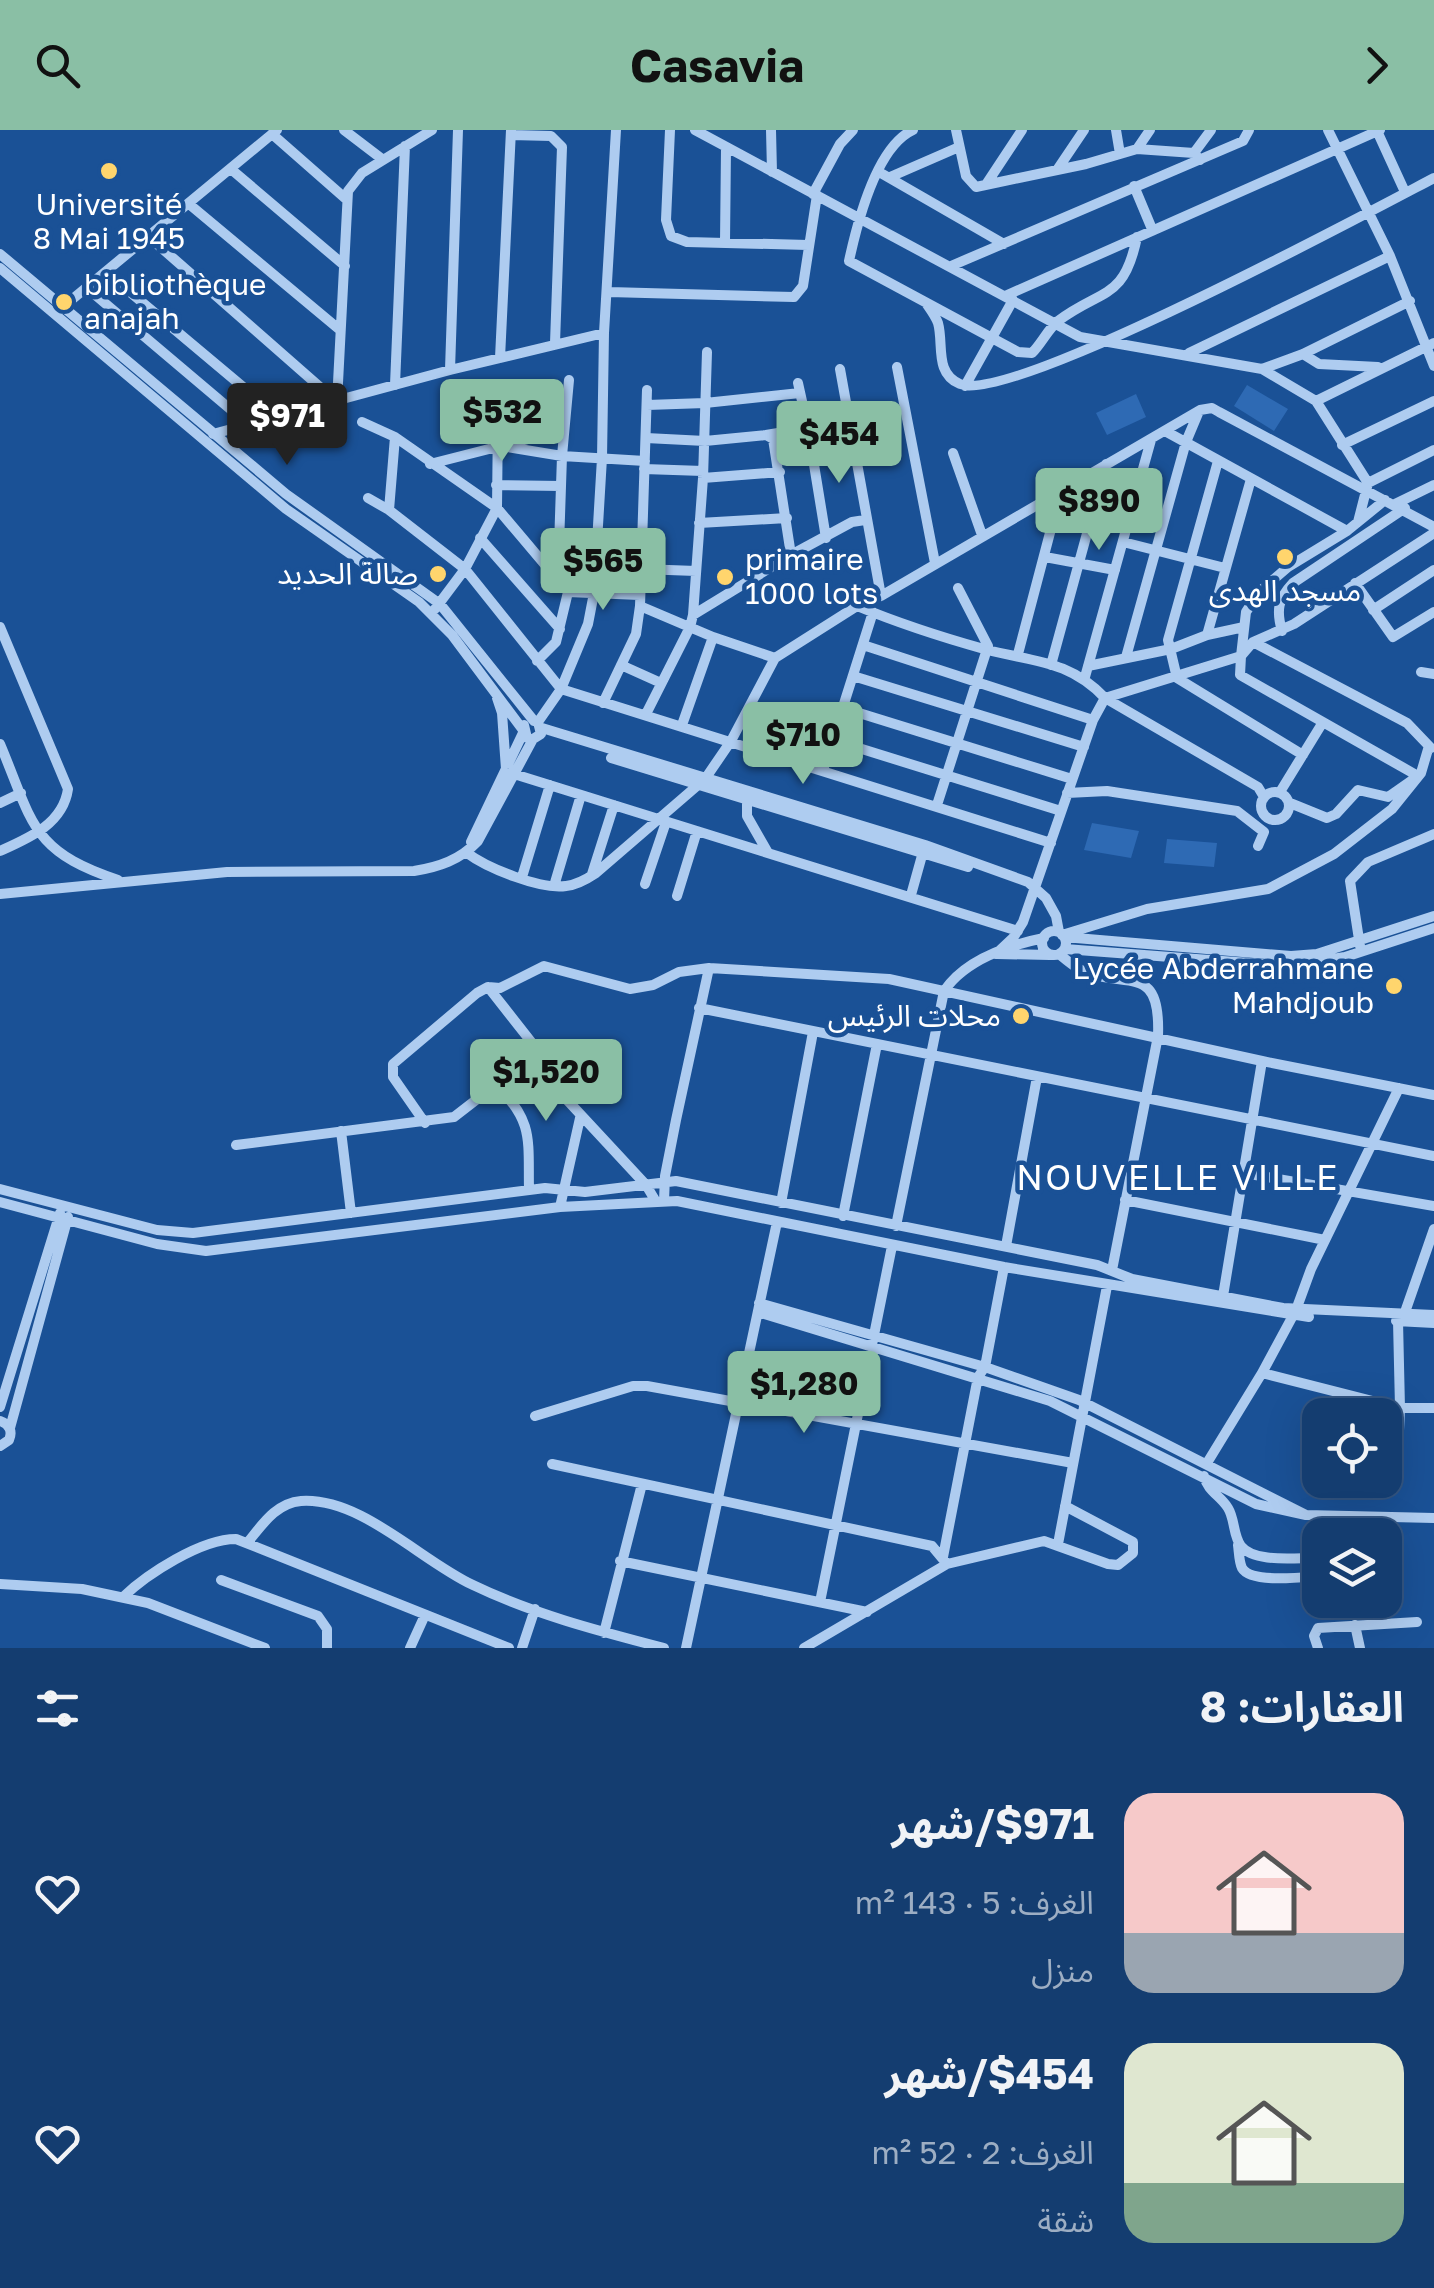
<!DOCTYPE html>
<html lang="ar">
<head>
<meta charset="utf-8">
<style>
  :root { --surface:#143d70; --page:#214878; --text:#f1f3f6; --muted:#9daec3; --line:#335683; --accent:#8abfa5 }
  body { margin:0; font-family:"Golos Text","Noto Sans Arabic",sans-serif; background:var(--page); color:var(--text); direction:rtl; height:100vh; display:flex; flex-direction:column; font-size:38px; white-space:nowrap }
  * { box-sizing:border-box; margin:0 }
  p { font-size:32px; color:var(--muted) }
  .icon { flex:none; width:55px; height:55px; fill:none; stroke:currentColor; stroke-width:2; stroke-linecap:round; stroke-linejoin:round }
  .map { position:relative; height:1518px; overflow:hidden; direction:ltr }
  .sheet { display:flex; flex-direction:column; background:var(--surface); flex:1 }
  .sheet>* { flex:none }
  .buttons { position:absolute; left:1302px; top:1268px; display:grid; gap:20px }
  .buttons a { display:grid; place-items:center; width:100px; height:100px; border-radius:20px; background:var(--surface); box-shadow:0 10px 40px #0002,0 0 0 2px var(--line); font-size:50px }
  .price { position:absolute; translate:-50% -85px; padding:0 22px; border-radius:10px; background:var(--accent); color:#111; font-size:32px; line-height:65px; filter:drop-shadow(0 2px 5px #0008) }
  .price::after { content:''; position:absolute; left:50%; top:60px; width:30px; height:22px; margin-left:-15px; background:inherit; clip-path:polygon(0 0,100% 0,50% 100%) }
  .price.on { background:#222; color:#fff }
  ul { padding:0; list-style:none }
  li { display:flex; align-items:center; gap:30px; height:250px; padding:0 30px }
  li span { display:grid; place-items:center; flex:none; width:280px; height:200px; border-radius:30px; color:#555 }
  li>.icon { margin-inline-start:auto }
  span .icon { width:120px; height:120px; fill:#fffc; stroke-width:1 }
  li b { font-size:42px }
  h2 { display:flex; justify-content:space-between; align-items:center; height:120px; padding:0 30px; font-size:42px }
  header { display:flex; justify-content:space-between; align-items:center; height:130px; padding:0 30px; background:var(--accent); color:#111; font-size:45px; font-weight:700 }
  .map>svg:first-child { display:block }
  .grass { fill:#2e6ab4 }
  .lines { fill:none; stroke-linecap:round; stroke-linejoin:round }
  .minor { stroke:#aeccf0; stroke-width:10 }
  .poi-dot { fill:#ffd56d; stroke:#1a5196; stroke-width:4 }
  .labels { text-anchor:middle; stroke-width:9; stroke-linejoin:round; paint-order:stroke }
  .poi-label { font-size:30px; fill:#fff; stroke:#1a5196; text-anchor:end }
  .quarter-label { font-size:35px; letter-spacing:2.5px; fill:#fff; stroke:#1a5196 }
</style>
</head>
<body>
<header><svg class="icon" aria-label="forward" viewBox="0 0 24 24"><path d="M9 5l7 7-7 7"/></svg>Casavia<svg class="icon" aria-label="search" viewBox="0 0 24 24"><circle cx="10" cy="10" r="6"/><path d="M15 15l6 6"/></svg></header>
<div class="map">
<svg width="1434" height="1518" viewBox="0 0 1434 1518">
  <rect width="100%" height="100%" fill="#1a5196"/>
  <path class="grass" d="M1247 255 1288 279 1274 301 1234 276Z
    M1136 264 1146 287 1107 305 1096 283Z
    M1092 693 1139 701 1131 728 1084 720Z
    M1167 709 1217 713 1214 737 1164 733Z"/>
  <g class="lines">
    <path class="minor" d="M344 0 382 29
      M670 0 666 90 671 106 687 112 808 115
      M695 0 1080 207 1262 239 1316 271 1368 353
      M771 0 772 42
      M913 0C876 17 857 94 849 131L1018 222 1032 223C1042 213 1048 199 1058 191 1102 158 1124 171 1137 107
      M956 0 966 46 976 57 1086 34 1137 19 1194 23 1200 30
      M1116 0 1120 24
      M1328 0 1390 126 1434 236
      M1377 1 1405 62
      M272 4 346 69
      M511 5 551 6 562 17 555 213
      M1137 19 1150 0
      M1194 23 1211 0
      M232 40 345 136
      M1057 40 1084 0
      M879 42 1004 114
      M890 47 959 17
      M987 53 1022 0
      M1134 56 1152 99
      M813 64 840 14 853 0
      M189 74 340 200
      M149 107 337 272
      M725 112 726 18
      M0 124 286 364 440 474 534 591
      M951 136 1243 11 1249 0
      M0 138 286 379 419 472 452 505 523 600
      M106 142 280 288
      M87 158 249 295
      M609 162 794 167 803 156 817 65
      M1005 166 1380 0
      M926 173C930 179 935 185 938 193 944 214 934 243 960 254 1010 275 1369 82 1434 48
      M58 181 277 0
      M1189 223 1390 126
      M1303 224 1319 234 1378 237
      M500 228 511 0
      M897 237 935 433
      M840 239 881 466
      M1262 239 1303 224 1410 171
      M450 240 458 0
      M395 255 405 16
      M965 256 1013 170
      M1316 271 1434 213
      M337 272 348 61 362 43 432 0
      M647 275 705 273 800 263
      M362 292 395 307 389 380
      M808 298 826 408
      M1165 301 1347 401
      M213 304 450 240 604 203
      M766 305 808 298 798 253
      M395 307 497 378 568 462 556 512 537 531
      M646 308 705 311 766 305 773 309 791 425
      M495 315 562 326 645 331
      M1342 315 1434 271
      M953 323 982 405
      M1218 331 1168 510 1177 548 1303 625
      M430 334 564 300
      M644 339 703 341
      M703 348 780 342
      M496 355 561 356
      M368 368 389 380 465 439 561 559 1051 713
      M1395 374 1434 355
      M1358 392 1368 353 1434 320
      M699 393 787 388
      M480 408 560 499
      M1123 412 1225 438
      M1045 427 1115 440
      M641 439 696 441
      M558 446 562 326 569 250
      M1355 453 1393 507 1434 482
      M568 462 640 465
      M640 476 713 507 775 528
      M857 476C898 493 941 507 984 519 1032 532 1068 529 1105 568L1258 657 1264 667
      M435 479 465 439 497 378 498 284
      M1373 480 1434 440
      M693 485 791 425 852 392 865 390
      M0 497 68 659C63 694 29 708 0 721
      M1282 501C1276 480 1278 469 1293 453L1405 378
      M1207 505 1251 349
      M1253 512 1407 593 1431 618
      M863 515 1093 590
      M1018 524 1061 361
      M1126 527 1186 312 1199 281
      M621 535 661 553
      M1051 535 1106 334
      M1088 536 1171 519 1207 505 1244 497
      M1421 542 1434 544
      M853 546 1084 617
      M1085 547 1151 310
      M497 568 502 583 506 639 514 644 1018 801
      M603 573 636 504 640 476 647 260
      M843 578 1072 649
      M646 584 690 497 693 485 703 348 707 222
      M524 595 527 608 533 609 541 604 538 592 561 559 588 494 594 463 602 328 604 203 616 0
      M682 595 713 507
      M542 598 925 715 1028 752 1046 768 1056 786 1059 802
      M833 610 1061 681
      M0 614C33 692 30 721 118 750
      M611 628 968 737
      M823 640 873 482
      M1261 676a14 14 0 1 1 28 0a14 14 0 1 1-28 0Z
      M1280 662 1323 592
      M1067 663 1107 661 1237 681 1264 702 1258 716
      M747 669V686L767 721
      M0 673 21 663
      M1290 673 1327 688 1336 684 1358 660 1388 667 1418 646 1240 545 1241 526 1253 512 1294 494 1434 403
      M937 675 988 516 958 458
      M471 712 523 603
      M467 723C487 738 541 760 566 756 577 755 587 749 596 743L705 649 731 611 775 528 857 476 881 466 1200 280 1212 278 1219 282 1434 397
      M592 744 614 675
      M522 747 550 655
      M645 754 666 692
      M554 756 581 665
      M0 764 227 742 414 741C439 737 460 730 478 711L533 609
      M911 765 923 722
      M677 766 697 701
      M1042 813a12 12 0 1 1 24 0a12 12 0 1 1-24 0Z
      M1062 805 1147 779 1268 759 1334 724 1392 679 1421 643 1429 616
      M1064 807 1291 826 1317 824 1434 786
      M1360 816 1350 751 1368 732 1434 704
      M1065 819 1288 836 1345 827 1434 798
      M996 824 1013 808 1023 792 1093 590 1105 568 1241 526 1246 482 1259 462 1288 437 1347 401 1385 370
      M997 824 1050 825
      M1059 824C1065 829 1072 835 1079 839 1124 862 1161 829 1158 906L1112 1140
      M488 857 536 918 529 929 646 1055 655 1070
      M699 878 1434 1026
      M497 956C534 991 528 1011 529 1060
      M425 993 393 947V934L477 863 488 857 500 858 544 836 630 859 653 855 679 842 709 838 889 849 1262 931 1434 965
      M341 1001 351 1083
      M236 1015 454 987 529 929
      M1244 1043 1434 1076
      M0 1059 157 1100 193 1103 545 1058 585 1062 676 1051 1097 1135 1132 1149 1283 1178 1434 1185
      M1125 1070 1325 1110
      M664 1071 665 1046 676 990 709 838
      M0 1072 157 1114 206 1121 560 1077 677 1071 1004 1137 1309 1187
      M781 1073 813 902
      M560 1077 580 988
      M843 1086 877 914
      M896 1096 944 861C965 830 1009 815 1044 808
      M1006 1116 1037 947
      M1223 1166 1262 931
      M758 1182 1050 1271 1256 1374 1306 1385 1079 1270 985 1237 759 1173
      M1404 1185 1434 1099
      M1396 1191 1434 1193
      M1262 1243 1400 1278H1434
      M0 1277 60 1083
      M535 1286 633 1256H647L1073 1333
      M0 1291C9 1294 13 1301 9 1310L0 1316
      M10 1298 68 1087
      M1207 1333 1262 1243 1296 1180 1311 1139 1399 958
      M552 1334 932 1416 947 1434
      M1397 1345 1400 1278 1398 1191
      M1204 1346C1208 1362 1220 1365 1228 1378 1235 1389 1233 1406 1241 1416 1255 1434 1299 1427 1320 1428
      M1306 1385 1434 1388
      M248 1412C262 1395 276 1373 301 1371 361 1367 421 1431 473 1455 533 1484 599 1501 664 1518
      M1058 1414 1107 1156
      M1238 1415C1239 1422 1239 1432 1242 1438 1251 1454 1304 1447 1320 1446
      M943 1427 978 1247 985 1237 1004 1137
      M620 1431 867 1482
      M221 1450 318 1486 327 1499V1518
      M0 1454 82 1459 148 1473 265 1518
      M123 1467C147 1444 201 1409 236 1409L509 1518
      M820 1472 892 1116
      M1355 1495 1360 1518
      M604 1503 642 1354
      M410 1518 425 1485
      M522 1518 535 1479
      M686 1518 777 1092
      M804 1518 947 1434 1044 1411 1108 1434 1118 1435 1133 1423V1412L1065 1376
      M1318 1518 1314 1506 1318 1498 1417 1492"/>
  </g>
  <g class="poi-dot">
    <circle cx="109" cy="41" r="10"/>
    <circle cx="64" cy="172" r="10"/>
    <circle cx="1285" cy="427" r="10"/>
    <circle cx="438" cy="444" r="10"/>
    <circle cx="725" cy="447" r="10"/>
    <circle cx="1394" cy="856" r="10"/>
    <circle cx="1021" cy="886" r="10"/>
  </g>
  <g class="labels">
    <g class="poi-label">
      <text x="109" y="85" text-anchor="middle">Université<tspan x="109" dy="34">8 Mai 1945</tspan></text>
      <text x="84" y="165" text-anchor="start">bibliothèque<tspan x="84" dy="34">anajah</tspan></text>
      <text x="745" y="440" text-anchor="start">primaire<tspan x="745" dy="34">1000 lots</tspan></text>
      <text x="418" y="454">صالة الحديد</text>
      <text x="1285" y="471" text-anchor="middle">مسجد الهدى</text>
      <text x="1374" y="849">Lycée Abderrahmane<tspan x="1374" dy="34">Mahdjoub</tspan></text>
      <text x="1001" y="896">محلات الرئيس</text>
    </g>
    <g class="quarter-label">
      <text x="1178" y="1060">NOUVELLE VILLE</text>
    </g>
  </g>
</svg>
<div class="buttons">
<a><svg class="icon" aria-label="locate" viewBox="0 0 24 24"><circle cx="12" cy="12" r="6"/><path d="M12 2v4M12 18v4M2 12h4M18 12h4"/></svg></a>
<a><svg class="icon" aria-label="layers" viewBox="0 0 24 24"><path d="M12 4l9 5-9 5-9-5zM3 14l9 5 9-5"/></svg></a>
</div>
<b class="price" style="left:502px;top:334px">$532</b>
<b class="price on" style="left:287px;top:338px">$971</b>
<b class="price" style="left:839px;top:356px">$454</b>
<b class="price" style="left:1099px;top:423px">$890</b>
<b class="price" style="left:603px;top:483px">$565</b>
<b class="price" style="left:803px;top:657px">$710</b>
<b class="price" style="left:546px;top:994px">$1,520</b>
<b class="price" style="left:804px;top:1306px">$1,280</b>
</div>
<section class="sheet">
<h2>العقارات: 8<svg class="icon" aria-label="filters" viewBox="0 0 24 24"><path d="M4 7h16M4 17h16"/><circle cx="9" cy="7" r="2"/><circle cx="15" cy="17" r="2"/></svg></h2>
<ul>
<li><span style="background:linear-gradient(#f6c9c9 70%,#9aa5b1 0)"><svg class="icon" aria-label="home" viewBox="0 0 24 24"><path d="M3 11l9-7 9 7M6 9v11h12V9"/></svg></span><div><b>$971/شهر</b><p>الغرف: 5 · 143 m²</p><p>منزل</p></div><svg class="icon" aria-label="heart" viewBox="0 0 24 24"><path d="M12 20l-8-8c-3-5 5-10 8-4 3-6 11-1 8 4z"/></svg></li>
<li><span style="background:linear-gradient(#dfe7d0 70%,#7fa58c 0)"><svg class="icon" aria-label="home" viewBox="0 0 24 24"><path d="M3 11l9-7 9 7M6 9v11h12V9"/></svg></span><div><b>$454/شهر</b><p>الغرف: 2 · 52 m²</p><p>شقة</p></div><svg class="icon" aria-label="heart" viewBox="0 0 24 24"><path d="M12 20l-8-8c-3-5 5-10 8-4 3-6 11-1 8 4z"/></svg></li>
</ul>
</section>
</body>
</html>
